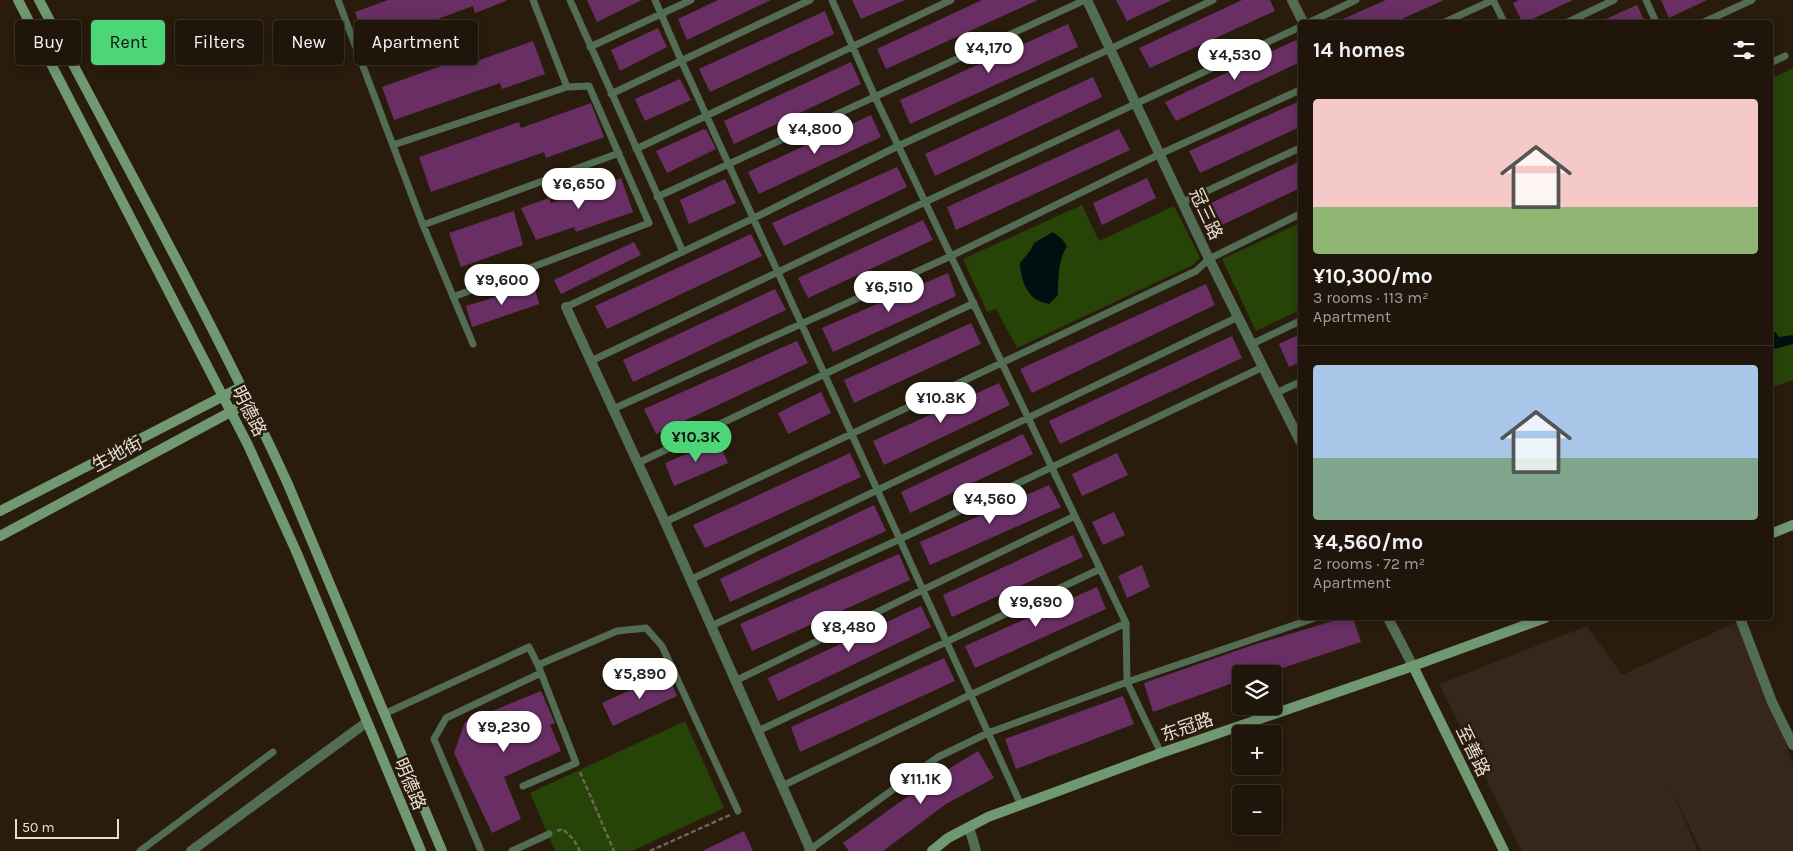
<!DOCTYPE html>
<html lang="en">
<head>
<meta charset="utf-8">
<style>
  :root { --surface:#1f150a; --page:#2c2218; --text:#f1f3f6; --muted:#a19f9c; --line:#3c342b; --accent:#4cd677 }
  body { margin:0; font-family:Karla,"Noto Sans SC",sans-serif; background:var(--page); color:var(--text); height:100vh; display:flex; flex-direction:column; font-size:19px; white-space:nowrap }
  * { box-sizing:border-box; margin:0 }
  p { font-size:16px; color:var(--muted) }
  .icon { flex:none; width:28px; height:28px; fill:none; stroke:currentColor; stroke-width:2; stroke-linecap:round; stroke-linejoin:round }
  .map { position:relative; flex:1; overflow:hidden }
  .sheet { position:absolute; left:1298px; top:20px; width:475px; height:600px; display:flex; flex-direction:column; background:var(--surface); border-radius:5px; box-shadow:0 2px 12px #0003,0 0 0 1px var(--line) }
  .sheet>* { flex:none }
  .guide { position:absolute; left:15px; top:20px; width:475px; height:45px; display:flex; gap:10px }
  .buttons { position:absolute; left:1232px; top:665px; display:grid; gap:10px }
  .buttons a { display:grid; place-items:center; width:50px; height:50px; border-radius:5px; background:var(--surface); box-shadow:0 2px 12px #0003,0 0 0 1px var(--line); font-size:25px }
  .scale { position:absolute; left:15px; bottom:12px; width:104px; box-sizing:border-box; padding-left:5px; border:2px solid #e6ddd3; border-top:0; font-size:14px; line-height:18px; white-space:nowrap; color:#e6ddd3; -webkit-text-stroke:4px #291c0d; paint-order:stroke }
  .price { position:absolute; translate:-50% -42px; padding:0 11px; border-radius:18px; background:#fff; color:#222; font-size:16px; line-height:32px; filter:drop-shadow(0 1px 2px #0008) }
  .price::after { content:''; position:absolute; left:50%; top:30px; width:15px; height:11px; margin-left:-8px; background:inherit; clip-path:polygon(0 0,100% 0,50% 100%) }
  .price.on { background:var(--accent); color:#111 }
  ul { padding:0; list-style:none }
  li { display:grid; align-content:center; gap:10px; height:265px; padding:0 15px }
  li+li { border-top:1px solid var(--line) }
  li span { display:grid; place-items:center; height:155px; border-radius:5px; color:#555 }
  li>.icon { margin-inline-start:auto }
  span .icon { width:90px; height:90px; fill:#fffc; stroke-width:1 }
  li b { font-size:21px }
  h2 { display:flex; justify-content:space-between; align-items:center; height:60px; padding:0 15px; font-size:21px }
  .tag { padding:0 18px; border-radius:5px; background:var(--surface); box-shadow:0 2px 12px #0003,0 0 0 1px var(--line); font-size:18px; line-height:45px }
  .tag.on { background:var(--accent); color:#111 }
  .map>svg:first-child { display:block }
  .industrial { fill:#36261c }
  .green { fill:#264408 }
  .water { fill:#020f10 }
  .building { fill:#692f64 }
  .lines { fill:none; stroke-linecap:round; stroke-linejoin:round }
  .path { stroke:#6f6457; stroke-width:2.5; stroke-dasharray:5 2.5; stroke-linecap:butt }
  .lane { stroke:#536d54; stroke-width:7 }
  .street { stroke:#536d54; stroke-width:10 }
  .secondary { stroke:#709971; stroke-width:10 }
  .labels { text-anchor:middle; stroke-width:5; stroke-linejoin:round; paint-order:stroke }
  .street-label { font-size:18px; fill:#e6ddd3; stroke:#291c0d }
</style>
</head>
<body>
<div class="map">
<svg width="1793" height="851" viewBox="0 0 1793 851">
  <rect width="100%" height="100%" fill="#291c0d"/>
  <path class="industrial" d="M1741 620 1778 719 1793 766V851H1701L1669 784 1698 851H1522L1439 684 1587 626 1622 675Z"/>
  <path class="green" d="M1793 68V380L1770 388V79Z
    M1082 205 1099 241 1174 206 1200 258 1193 265 1017 348 996 309 987 312 963 259Z
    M1300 223V310L1256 331 1222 259Z
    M685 721 724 808 632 851H555L530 793Z"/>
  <path class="water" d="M1053 232 1062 239 1067 246C1058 261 1058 278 1058 295L1049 304C1046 303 1041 302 1037 300 1025 293 1020 275 1020 263L1030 251 1034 243Z
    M1770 331 1775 332 1779 337 1793 335V344L1770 350Z"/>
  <path class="building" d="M388 0H506V1L475 13 473 6 367 45 355 12Z
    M587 0H642L597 22Z
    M718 0H771L687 40 678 19Z
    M852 0H905L861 19Z
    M982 0H1038L886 69 877 49Z
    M1116 0H1172L1127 21Z
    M1242 0H1270L1275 11 1150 68 1139 48Z
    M1386 0H1444L1395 22H1336Z
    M1519 0H1573L1526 22H1522L1513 3Z
    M1661 0H1707L1669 18Z
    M1637 5 1645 22H1599Z
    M825 11 834 34 710 92 699 69Z
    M1068 24 1078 47 910 124 900 100Z
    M658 28 667 47 620 71 611 50Z
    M1296 40 1300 49V62L1176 121 1165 102Z
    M533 41 545 74 502 89 500 83 394 120 382 87 475 54 477 61Z
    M851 62 861 84 734 144 724 121Z
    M1093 77 1102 97 935 176 925 154Z
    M680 79 691 100 645 121 635 99Z
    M1300 101V127L1200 173 1189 151Z
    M591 103 604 137 546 158 544 152 431 192 419 157 519 122 521 128Z
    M871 115 881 137 759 194 748 172Z
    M704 129V130L706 129 716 149 667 173 656 151Z
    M1119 129 1130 150 956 230 947 207Z
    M1300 161V188L1222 225 1211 203Z
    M897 167 907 187 784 246 772 223Z
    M621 178 633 212 576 232 574 227 536 240 521 208 549 198 551 203Z
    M1147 178 1156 198 1102 225 1093 203Z
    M725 179 736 203 689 224 680 200Z
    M514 211 523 245 461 267 449 233Z
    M923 220 933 240 808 298 798 278Z
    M751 234 762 256 607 329 595 306Z
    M634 242 641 255 561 294 554 280Z
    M948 273 956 296 833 352 822 328Z
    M1206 284 1215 305 1032 393 1020 369Z
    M534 285 539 304 472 327 466 306Z
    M775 289 786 310 633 382 623 360Z
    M971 323 981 344 854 403 844 380Z
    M1300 334V362L1289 367 1279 344Z
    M1232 336 1242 358 1060 444 1049 421Z
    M797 341 808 363 656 434 644 409Z
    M999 383 1010 405 884 465 873 441Z
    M821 392 831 413 788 434 778 413Z
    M1023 434 1033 454 910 513 901 492Z
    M718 441 728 463 674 486 665 463Z
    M850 453 861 477 705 548 693 525Z
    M1117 453 1128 475 1082 496 1072 474Z
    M1049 485 1061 507 930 565 920 542Z
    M874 505 886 531 730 602 720 579Z
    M1114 512 1125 535 1103 545 1092 522Z
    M1073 535 1083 557 952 617 943 595Z
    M899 554 910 580 752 651 740 624Z
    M1142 565 1150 587 1127 598 1118 576Z
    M1097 587 1106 609 975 668 965 646Z
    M921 606 931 627 778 701 768 678Z
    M1343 618H1353L1361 642 1265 674H1241V680L1153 712 1144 683 1253 645Z
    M944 658 955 681 800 752 791 727Z
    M667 673 677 696 613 726 602 703Z
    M541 691 555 723 550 725 561 751 504 777 521 819 492 833 454 753 465 722Z
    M1123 696 1134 724 1016 769 1005 739Z
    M978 751 994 778 946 804 883 851H849L843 843 932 779Z
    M744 831 753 851H702Z"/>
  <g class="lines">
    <path class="path" d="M580 772 614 851
      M557 831 563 829 574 840 580 851
      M650 851 730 815"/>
    <path class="lane" d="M338 0 423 225 473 344
      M570 0 683 252
      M655 0 681 60 1021 805
      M832 0 875 97 1126 623 1127 682 1161 753
      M1493 0 1504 22
      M1646 0 1656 22
      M1310 22 1356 0
      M1445 22 1493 0
      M1568 22 1614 0
      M1704 22 1752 0
      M590 47 691 0
      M1770 63 1785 56
      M611 94 810 0
      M393 145 567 87
      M636 149 951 0
      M657 197 1085 0
      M1183 202 1300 148
      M423 225 619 153
      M453 297 649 223 589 86 567 87 533 0
      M566 307 754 218 898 146 1110 49 1213 0
      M1252 344 1300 321
      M591 361 925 202 1300 27
      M1276 393 1300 382
      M613 409 951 256 1160 154 1300 90
      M638 463 974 303
      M665 522 1196 271 1209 259 1300 214
      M690 580 1238 317
      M711 626 900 539 1263 367
      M538 665 617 631 646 628 662 646 738 811
      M735 681 1075 516
      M384 714 529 647 538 665 576 763 523 786
      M758 731 1100 569
      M782 786 970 695 1126 623
      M140 851 273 752
      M481 851 434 739 446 718 541 673
      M512 851 549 834
      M808 851 938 757 988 733 1127 682 1315 618"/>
    <path class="street" d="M1087 0 1209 259 1300 441
      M1292 0 1303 22
      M566 307 665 522 811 851
      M1388 618 1413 666
      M1740 618 1772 702 1793 745
      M969 827 976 851
      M191 851 367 722"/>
    <path class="secondary" d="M18 0 247 443 296 551 421 851
      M39 0C123 160 211 318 287 482L442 851
      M0 511 241 387
      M1770 534 1793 525
      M0 536 249 402
      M1413 666 1504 851
      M932 851 948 838 988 817 1161 753 1413 666 1545 618"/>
  </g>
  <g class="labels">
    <g class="street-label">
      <text transform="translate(1206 214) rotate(65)" y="6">冠三路</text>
      <text transform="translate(249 411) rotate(63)" y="6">明德路</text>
      <text transform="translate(117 454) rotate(-28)" y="6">生地街</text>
      <text transform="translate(1187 727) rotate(-19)" y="6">东冠路</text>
      <text transform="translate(1473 751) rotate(64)" y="6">至善路</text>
      <text transform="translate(410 784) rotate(67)" y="6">明德路</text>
    </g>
  </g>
</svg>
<div class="buttons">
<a><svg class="icon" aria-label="layers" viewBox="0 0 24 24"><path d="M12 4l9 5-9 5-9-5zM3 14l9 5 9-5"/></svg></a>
<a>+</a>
<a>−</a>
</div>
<div class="scale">50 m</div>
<b class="price" style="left:989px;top:74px">¥4,170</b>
<b class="price" style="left:1235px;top:81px">¥4,530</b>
<b class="price" style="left:815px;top:155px">¥4,800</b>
<b class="price" style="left:579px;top:210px">¥6,650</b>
<b class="price" style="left:502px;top:306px">¥9,600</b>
<b class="price" style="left:889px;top:313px">¥6,510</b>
<b class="price" style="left:941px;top:424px">¥10.8K</b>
<b class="price on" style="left:696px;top:463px">¥10.3K</b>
<b class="price" style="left:990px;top:525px">¥4,560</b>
<b class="price" style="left:1036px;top:628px">¥9,690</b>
<b class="price" style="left:849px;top:653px">¥8,480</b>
<b class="price" style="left:640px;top:700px">¥5,890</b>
<b class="price" style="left:504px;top:753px">¥9,230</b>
<b class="price" style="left:921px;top:805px">¥11.1K</b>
<div class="guide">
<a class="tag">Buy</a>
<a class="tag on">Rent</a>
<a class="tag">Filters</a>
<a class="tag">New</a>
<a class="tag">Apartment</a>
</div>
<section class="sheet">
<h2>14 homes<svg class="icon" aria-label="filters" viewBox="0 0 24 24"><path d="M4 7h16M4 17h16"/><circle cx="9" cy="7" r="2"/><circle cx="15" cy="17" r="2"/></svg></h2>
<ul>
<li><span style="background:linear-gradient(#f6c9c9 70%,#8fb573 0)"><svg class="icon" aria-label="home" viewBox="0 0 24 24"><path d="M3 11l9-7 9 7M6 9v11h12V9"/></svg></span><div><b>¥10,300/mo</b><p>3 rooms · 113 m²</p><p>Apartment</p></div></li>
<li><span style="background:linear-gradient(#a9c7e8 60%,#7fa58c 0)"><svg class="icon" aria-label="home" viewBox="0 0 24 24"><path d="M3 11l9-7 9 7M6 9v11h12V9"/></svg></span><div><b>¥4,560/mo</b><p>2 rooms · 72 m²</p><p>Apartment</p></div></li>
</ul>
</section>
</div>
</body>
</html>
